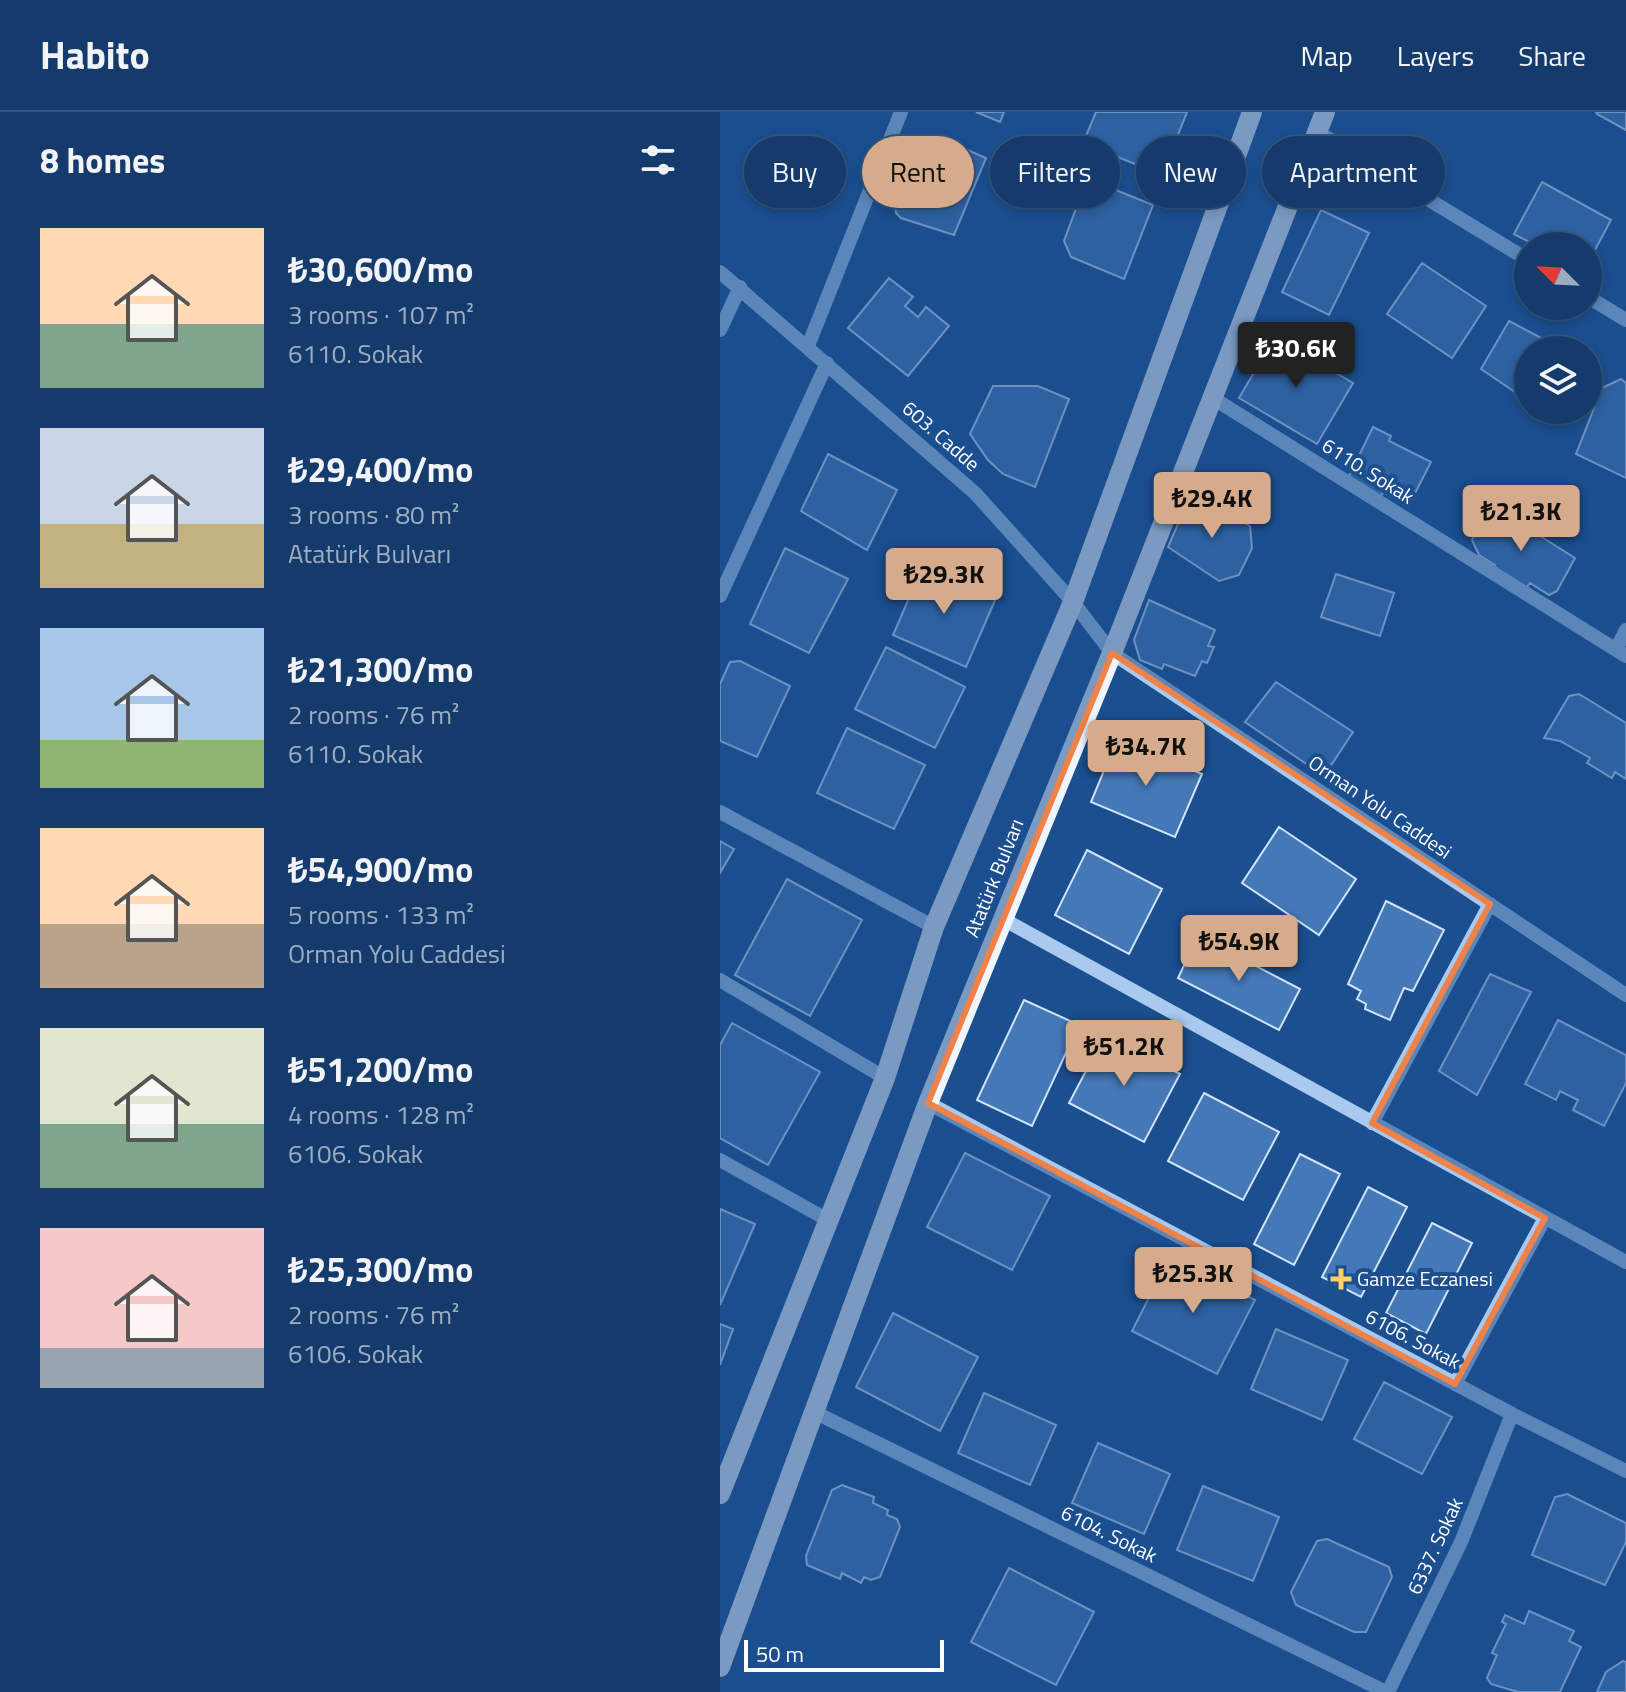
<!DOCTYPE html>
<html lang="en">
<head>
<meta charset="utf-8">
<style>
  :root { --surface:#143b6b; --page:#214673; --text:#f1f3f6; --muted:#9dadc1; --line:#33557e; --accent:#d6ab8b }
  body { margin:0; font-family:"Titillium Web",sans-serif; background:var(--page); color:var(--text); height:100vh; display:flex; flex-direction:column; font-size:30px; white-space:nowrap }
  * { box-sizing:border-box; margin:0 }
  p { font-size:26px; color:var(--muted) }
  .icon { flex:none; width:44px; height:44px; fill:none; stroke:currentColor; stroke-width:2; stroke-linecap:round; stroke-linejoin:round }
  .map { position:relative; flex:1; overflow:hidden }
  .drawer { display:flex; flex-direction:column; background:var(--surface); width:720px }
  .drawer>* { flex:none }
  .hud { position:absolute; left:24px; top:24px; width:760px; height:72px; display:flex; gap:16px }
  .needle { width:52px; rotate:294deg }
  .fabs { position:absolute; left:794px; top:120px; display:grid; gap:16px }
  .fabs a { display:grid; place-items:center; width:88px; height:88px; border-radius:50%; background:var(--surface); box-shadow:0 4px 12px #0003,0 0 0 2px var(--line); font-size:40px }
  .scale { position:absolute; left:24px; bottom:20px; width:200px; box-sizing:border-box; padding-left:8px; border:4px solid #fff; border-top:0; font-size:22px; line-height:28px; white-space:nowrap; color:#fff; -webkit-text-stroke:6px #1b4f8f; paint-order:stroke }
  .price { position:absolute; translate:-50% -68px; padding:0 18px; border-radius:8px; background:var(--accent); color:#111; font-size:26px; line-height:52px; filter:drop-shadow(0 2px 4px #0008) }
  .price::after { content:''; position:absolute; left:50%; top:48px; width:24px; height:18px; margin-left:-12px; background:inherit; clip-path:polygon(0 0,100% 0,50% 100%) }
  .price.active { background:#222; color:#fff }
  ul { padding:0; list-style:none }
  li { display:flex; align-items:center; gap:24px; height:200px; padding:0 40px }
  li span { display:grid; place-items:center; flex:none; width:224px; height:160px; border-radius:0px; color:#555 }
  li>.icon { margin-inline-start:auto }
  span .icon { width:96px; height:96px; fill:#fffc; stroke-width:1 }
  li b { font-size:34px }
  h2 { display:flex; justify-content:space-between; align-items:center; height:96px; padding:0 40px; font-size:34px }
  .chip { padding:0 28px; border-radius:36px; background:var(--surface); box-shadow:0 4px 12px #0003,0 0 0 2px var(--line); font-size:28px; line-height:72px }
  .chip.active { background:var(--accent); color:#111 }
  header { display:flex; align-items:center; gap:48px; box-sizing:border-box; height:112px; padding:0 40px; background:var(--surface); border-bottom:2px solid var(--line) }
  header strong { font-size:38px }
  nav { display:flex; gap:44px; margin-inline-start:auto; font-size:28px }
  main { display:flex; flex:1; min-height:0 }
  .map>svg:first-child { display:block }
  .building { fill:#4478b7; stroke:#cfe3fa; stroke-width:2 }
  .lines { fill:none; stroke-linecap:round; stroke-linejoin:round }
  .minor { stroke:#a9c9ee; stroke-width:14 }
  .major { stroke:#f0f6ff; stroke-width:20 }
  .marked { fill:none; stroke:#ee8249; stroke-width:6; stroke-linejoin:round }
  .poi-dot { fill:#ffd166; stroke:#1b4f8f; stroke-width:3 }
  .labels { text-anchor:middle; stroke-width:8; stroke-linejoin:round; paint-order:stroke }
  .street-label { font-size:20px; fill:#fff; stroke:#1b4f8f }
  .poi-label { font-size:20px; fill:#fff; stroke:#1b4f8f; text-anchor:start }
</style>
</head>
<body>
<header>
<strong>Habito</strong>
<nav><a>Map</a><a>Layers</a><a>Share</a></nav>
</header>
<main>
<section class="drawer">
<h2>8 homes<svg class="icon" aria-label="filters" viewBox="0 0 24 24"><path d="M4 7h16M4 17h16"/><circle cx="9" cy="7" r="2"/><circle cx="15" cy="17" r="2"/></svg></h2>
<ul>
<li><span style="background:linear-gradient(#ffd9b3 60%,#7fa58c 0)"><svg class="icon" aria-label="home" viewBox="0 0 24 24"><path d="M3 11l9-7 9 7M6 9v11h12V9"/></svg></span><div><b>₺30,600/mo</b><p>3 rooms · 107 m²</p><p>6110. Sokak</p></div></li>
<li><span style="background:linear-gradient(#c9d6e8 60%,#c2b280 0)"><svg class="icon" aria-label="home" viewBox="0 0 24 24"><path d="M3 11l9-7 9 7M6 9v11h12V9"/></svg></span><div><b>₺29,400/mo</b><p>3 rooms · 80 m²</p><p>Atatürk Bulvarı</p></div></li>
<li><span style="background:linear-gradient(#a9c7e8 70%,#8fb573 0)"><svg class="icon" aria-label="home" viewBox="0 0 24 24"><path d="M3 11l9-7 9 7M6 9v11h12V9"/></svg></span><div><b>₺21,300/mo</b><p>2 rooms · 76 m²</p><p>6110. Sokak</p></div></li>
<li><span style="background:linear-gradient(#ffd9b3 60%,#b9a48a 0)"><svg class="icon" aria-label="home" viewBox="0 0 24 24"><path d="M3 11l9-7 9 7M6 9v11h12V9"/></svg></span><div><b>₺54,900/mo</b><p>5 rooms · 133 m²</p><p>Orman Yolu Caddesi</p></div></li>
<li><span style="background:linear-gradient(#dfe7d0 60%,#7fa58c 0)"><svg class="icon" aria-label="home" viewBox="0 0 24 24"><path d="M3 11l9-7 9 7M6 9v11h12V9"/></svg></span><div><b>₺51,200/mo</b><p>4 rooms · 128 m²</p><p>6106. Sokak</p></div></li>
<li><span style="background:linear-gradient(#f6c9c9 75%,#9aa5b1 0)"><svg class="icon" aria-label="home" viewBox="0 0 24 24"><path d="M3 11l9-7 9 7M6 9v11h12V9"/></svg></span><div><b>₺25,300/mo</b><p>2 rooms · 76 m²</p><p>6106. Sokak</p></div></li>
</ul>
</section>
<div class="map">
<svg width="906" height="1580" viewBox="0 0 906 1580">
  <rect width="100%" height="100%" fill="#1b4f8f"/>
  <path class="building" d="M256 0H284L280 10Z
    M376 0H467L442 63 363 31Z
    M876 0H906V18L877 2Z
    M213 23 266 46 234 123 181 106 176 101 175 91 203 27Z
    M822 70 891 108 868 151V134H817L794 122Z
    M381 72 433 93 404 167 351 145 344 129 361 83Z
    M601 98 649 121 609 203 562 180Z
    M702 151 766 194 732 246 667 202Z
    M169 166 193 185 185 194 198 205 206 195 229 214 188 264 128 216Z
    M789 209 844 238H808V289L761 257Z
    M555 225 633 271 597 332 519 286Z
    M901 267 906 271V366L856 342 882 276Z
    M273 274H318L349 287 315 375 283 362 268 348 250 322Z
    M653 315 671 324 669 329 711 350 688 395 663 380 660 386 628 366Z
    M108 342 177 378 147 438 81 399Z
    M482 387 530 414 532 436 519 463 499 469 448 435 467 391Z
    M771 393 855 446 837 479 829 483 810 471 806 476 772 459 775 453 759 443 752 428Z
    M65 436 128 467 89 541 30 512Z
    M203 454 276 486 246 555 173 523Z
    M616 462 674 481 660 524 601 505Z
    M429 488 495 518 488 534 494 535 487 551 482 549 475 564 444 552 442 557 420 548 414 528Z
    M166 535 245 575 215 636 135 597Z
    M20 549 70 574 37 645 0 629V572L10 550Z
    M556 570 633 620 604 664 525 610Z
    M859 582 906 611V667L895 660 892 666 867 651 870 646 840 629 824 626 849 584Z
    M127 616 205 653 174 717 97 681Z
    M397 627 482 662 455 725 371 690Z
    M559 715 636 767 599 823 522 771Z
    M0 729 14 737 0 761Z
    M367 738 442 777 409 842 335 803Z
    M67 767 142 808 90 904 15 863Z
    M666 789 724 818 693 879 684 876 670 908 645 897 646 892 637 887 641 879 628 872Z
    M478 824 580 877 559 918 458 866Z
    M770 862 811 880 757 983 719 959Z
    M304 888 359 913 312 1014 257 988Z
    M838 908 906 943V971L884 1014 853 998 858 988 840 979 836 988 805 972Z
    M12 911 100 960 48 1053 0 1026V933Z
    M385 923 460 962 424 1030 349 991Z
    M484 981 559 1020 523 1088 448 1049Z
    M245 1041 330 1084 292 1158 207 1115Z
    M580 1042 620 1062 574 1153 534 1132Z
    M648 1075 687 1095 641 1185 602 1165Z
    M0 1097 35 1112 0 1193Z
    M712 1111 752 1131 706 1222 666 1201Z
    M450 1144 535 1188 497 1262 412 1219Z
    M173 1201 258 1245 220 1319 136 1275Z
    M0 1212 13 1217 0 1253Z
    M556 1217 628 1248 602 1308 531 1277Z
    M664 1270 732 1305 702 1362 634 1327Z
    M264 1281 336 1313 310 1373 238 1341Z
    M378 1331 450 1362 424 1422 352 1391Z
    M122 1373 154 1385 153 1391 168 1398 167 1403 177 1407 180 1415 160 1465 151 1468 144 1465 141 1471 122 1461 120 1467 87 1453 86 1444 112 1378Z
    M483 1374 559 1405 533 1469 457 1438Z
    M847 1382 906 1411V1430L885 1473 812 1443 835 1385Z
    M607 1427 669 1455 672 1465 646 1520H634L576 1493 571 1480 597 1429Z
    M289 1456 374 1500 336 1573 251 1530Z
    M809 1499 854 1519 849 1529 861 1535 840 1580H798L771 1572 767 1566 777 1543 772 1541 786 1512 782 1510 785 1503 804 1512Z
    M903 1549 906 1550V1580H877L886 1560Z"/>
  <g class="lines">
    <path class="minor" d="M596 19 808 148
      M0 160 255 381 353 490 392 541 906 883
      M868 185 906 208
      M0 218 20 175
      M88 234 181 0
      M491 285 906 544
      M0 484 107 251
      M896 537 906 518
      M0 700 214 815
      M283 807 906 1150
      M0 868 165 966
      M208 991 792 1302 906 1359
      M652 1011 770 792
      M0 1048 108 1108
      M735 1272 825 1106
      M94 1300 666 1580
      M668 1580 741 1430 792 1302"/>
    <path class="major" d="M0 1382 165 966 214 815 353 490 532 0
      M0 1555 208 991 392 541 605 0"/>
  </g>
  <path d="M0 0H906V1580H0ZM392 541 770 792 652 1011 825 1106 735 1272 208 991Z" fill="#1b4f8f" fill-opacity=".55" fill-rule="evenodd"/>
  <path class="marked" d="M392 541 770 792 652 1011 825 1106 735 1272 208 991Z"/>
  <path class="poi-dot" d="M617 1155h8v8h8v8h-8v8h-8v-8h-8v-8h8z"/>
  <g class="labels">
    <g class="street-label">
      <text transform="translate(221 324) rotate(41)" y="7">603. Cadde</text>
      <text transform="translate(648 359) rotate(32)" y="7">6110. Sokak</text>
      <text transform="translate(660 695) rotate(34)" y="7">Orman Yolu Caddesi</text>
      <text transform="translate(274 766) rotate(-68)" y="7">Atatürk Bulvarı</text>
      <text transform="translate(693 1227) rotate(28)" y="7">6106. Sokak</text>
      <text transform="translate(389 1422) rotate(26)" y="7">6104. Sokak</text>
      <text transform="translate(715 1434) rotate(-65)" y="7">6337. Sokak</text>
    </g>
    <g class="poi-label">
      <text x="637" y="1174">Gamze Eczanesi</text>
    </g>
  </g>
</svg>
<div class="fabs">
<a><svg class="needle" viewBox="-14 -14 28 28"><path d="M0-13l5 13h-10z" fill="#e53935"/><path d="M0 13l5-13h-10z" fill="#9dadc1"/></svg></a>
<a><svg class="icon" aria-label="layers" viewBox="0 0 24 24"><path d="M12 4l9 5-9 5-9-5zM3 14l9 5 9-5"/></svg></a>
</div>
<div class="scale">50 m</div>
<b class="price active" style="left:576px;top:278px">₺30.6K</b>
<b class="price" style="left:492px;top:428px">₺29.4K</b>
<b class="price" style="left:801px;top:441px">₺21.3K</b>
<b class="price" style="left:224px;top:504px">₺29.3K</b>
<b class="price" style="left:426px;top:676px">₺34.7K</b>
<b class="price" style="left:519px;top:871px">₺54.9K</b>
<b class="price" style="left:404px;top:976px">₺51.2K</b>
<b class="price" style="left:473px;top:1203px">₺25.3K</b>
<div class="hud">
<a class="chip">Buy</a>
<a class="chip active">Rent</a>
<a class="chip">Filters</a>
<a class="chip">New</a>
<a class="chip">Apartment</a>
</div>
</div>
</main>
</body>
</html>
